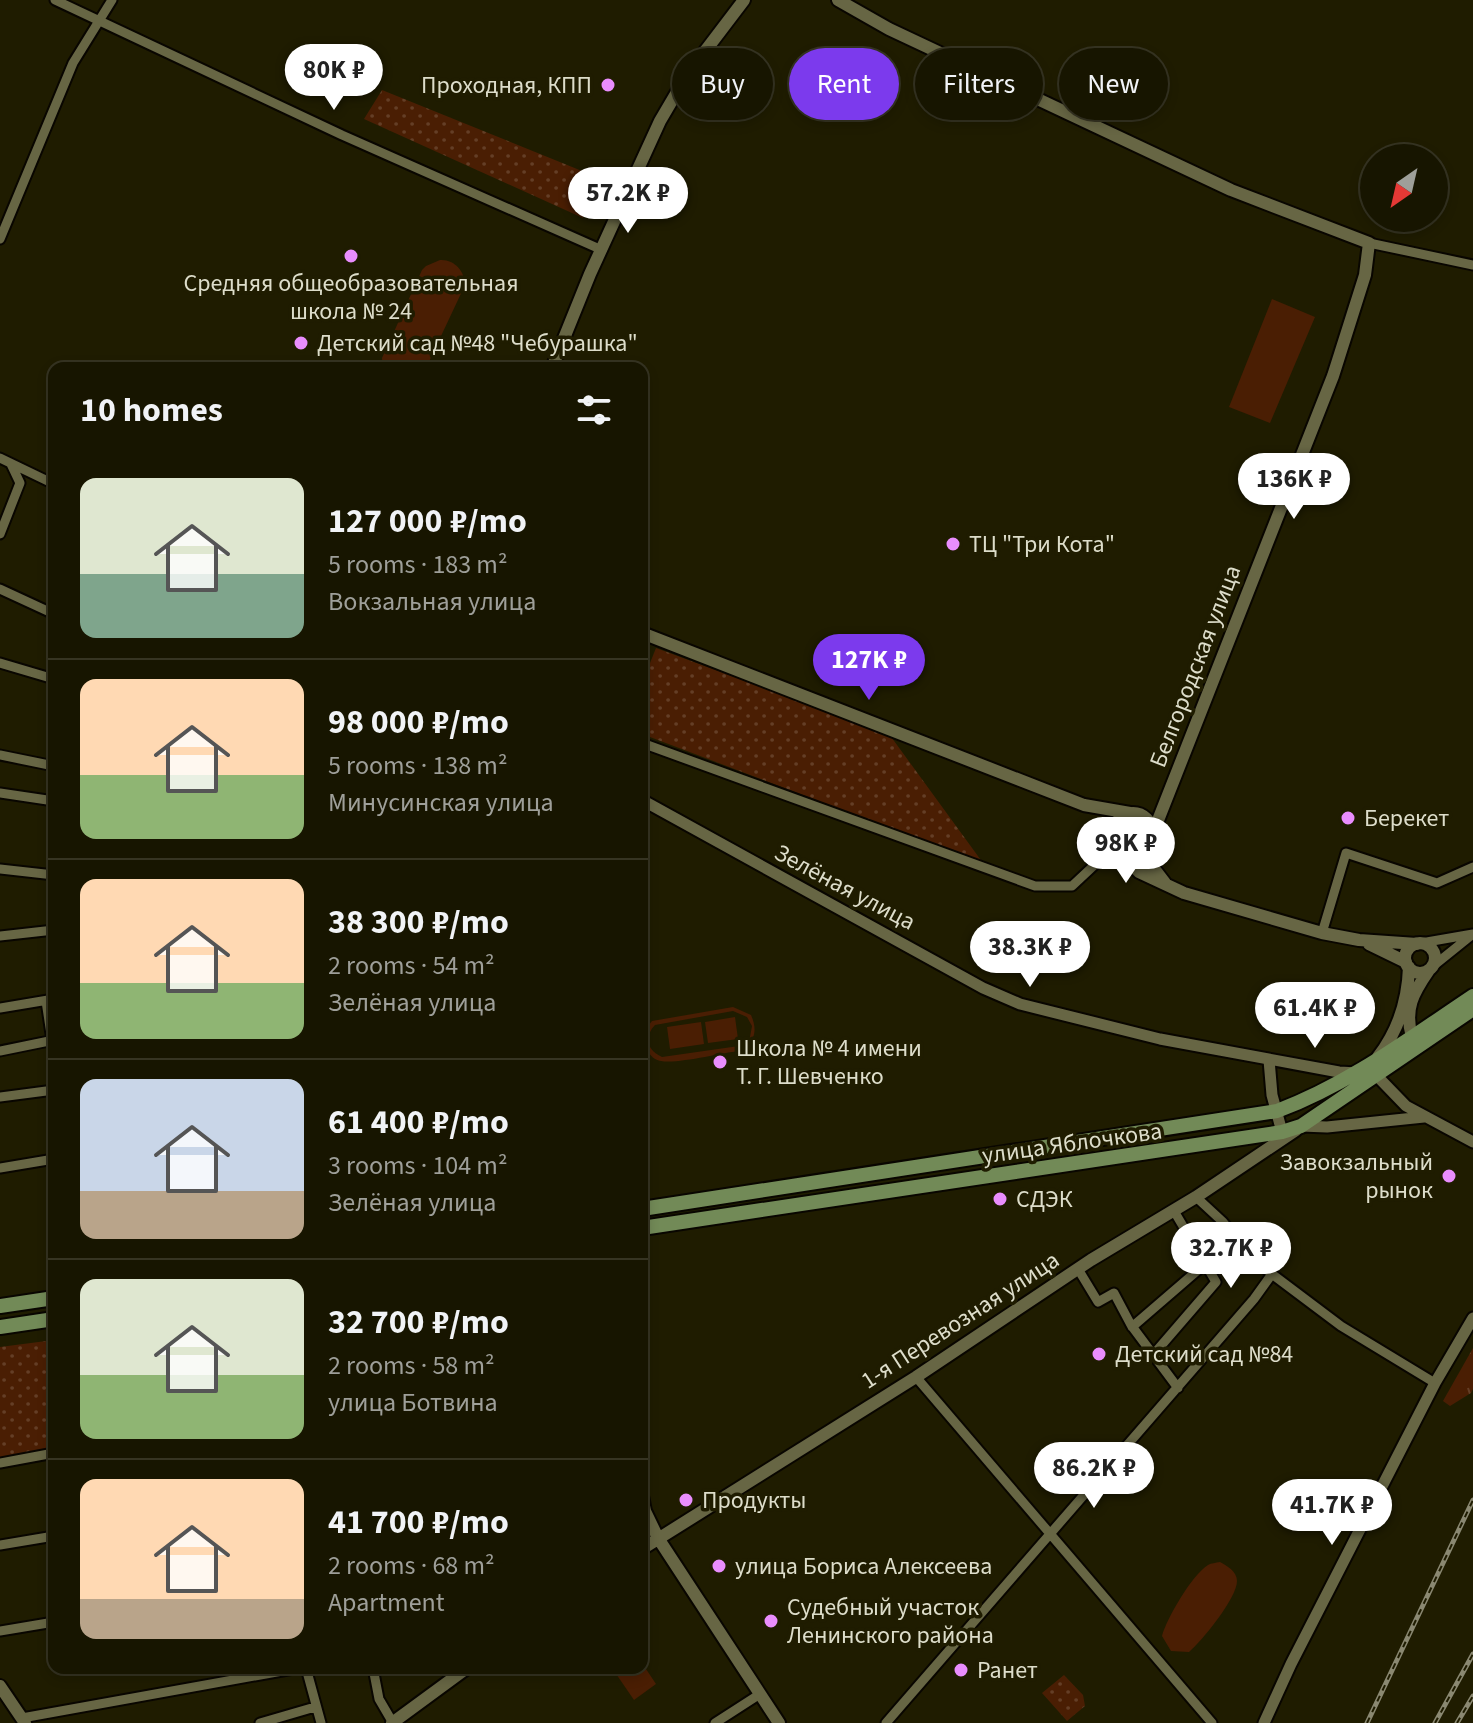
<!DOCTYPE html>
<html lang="en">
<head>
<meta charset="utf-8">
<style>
  :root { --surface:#171500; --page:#201e0a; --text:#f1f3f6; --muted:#9e9f99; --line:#363422; --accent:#7c3aed }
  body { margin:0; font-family:"Source Sans 3",sans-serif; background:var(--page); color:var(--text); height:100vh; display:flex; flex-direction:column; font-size:30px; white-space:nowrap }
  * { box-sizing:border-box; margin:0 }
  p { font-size:26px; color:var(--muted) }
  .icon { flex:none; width:44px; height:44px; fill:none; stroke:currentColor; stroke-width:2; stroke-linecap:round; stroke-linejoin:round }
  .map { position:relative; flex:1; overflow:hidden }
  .side { position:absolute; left:48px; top:362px; width:600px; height:1312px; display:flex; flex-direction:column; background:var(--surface); border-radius:16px; box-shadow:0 4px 12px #0003,0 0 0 2px var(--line) }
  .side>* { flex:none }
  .top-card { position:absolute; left:672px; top:48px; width:680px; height:72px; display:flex; gap:16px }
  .needle { width:52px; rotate:214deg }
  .buttons { position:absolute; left:1360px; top:144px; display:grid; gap:16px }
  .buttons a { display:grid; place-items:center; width:88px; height:88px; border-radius:50%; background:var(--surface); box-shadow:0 4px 12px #0003,0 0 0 2px var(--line); font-size:40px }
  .price { position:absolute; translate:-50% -68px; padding:0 18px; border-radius:28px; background:#fff; color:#222; font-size:26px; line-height:52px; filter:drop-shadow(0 2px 4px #0008) }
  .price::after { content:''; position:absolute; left:50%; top:48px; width:24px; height:18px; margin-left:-12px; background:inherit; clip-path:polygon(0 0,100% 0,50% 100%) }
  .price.active { background:var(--accent); color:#fff }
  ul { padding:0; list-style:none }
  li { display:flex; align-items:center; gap:24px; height:200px; padding:0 32px }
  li+li { border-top:2px solid var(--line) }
  li span { display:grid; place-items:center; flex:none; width:224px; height:160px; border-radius:16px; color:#555 }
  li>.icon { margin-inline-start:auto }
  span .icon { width:96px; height:96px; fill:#fffc; stroke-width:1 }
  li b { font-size:34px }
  h2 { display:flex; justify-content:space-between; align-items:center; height:96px; padding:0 32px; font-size:34px }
  .tag { padding:0 28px; border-radius:36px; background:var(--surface); box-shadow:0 4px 12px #0003,0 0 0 2px var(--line); font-size:28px; line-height:72px }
  .tag.active { background:var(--accent); color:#fff }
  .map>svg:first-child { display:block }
  .grass { fill:url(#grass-tufts) }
  .park { fill:url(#park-dots) }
  .pitch { fill:#4a1e03; fill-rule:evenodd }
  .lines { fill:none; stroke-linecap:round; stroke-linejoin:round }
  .minor-casing { stroke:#090600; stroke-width:13 }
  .tertiary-casing { stroke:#090600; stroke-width:15 }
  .secondary-casing { stroke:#090600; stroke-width:16 }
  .primary-casing { stroke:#090600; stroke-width:18 }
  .minor { stroke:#676644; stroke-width:9 }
  .tertiary { stroke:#676644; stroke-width:11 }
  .secondary { stroke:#676644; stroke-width:12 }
  .primary { stroke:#728a57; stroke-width:14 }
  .rail-casing { stroke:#8a8871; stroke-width:5 }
  .rail { stroke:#1f1c00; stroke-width:2; stroke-dasharray:6; stroke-linecap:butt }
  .poi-dot { fill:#e98dfd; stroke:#1f1c00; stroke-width:3 }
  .labels { text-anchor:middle; stroke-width:7; stroke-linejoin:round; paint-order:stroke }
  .poi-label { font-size:24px; fill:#ddddca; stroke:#1f1c00; text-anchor:start }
  .street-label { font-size:24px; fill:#ddddca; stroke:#1f1c00 }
</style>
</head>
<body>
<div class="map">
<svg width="1473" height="1723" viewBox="0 0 1473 1723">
  <defs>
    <pattern id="grass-tufts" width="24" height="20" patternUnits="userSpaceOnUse" patternTransform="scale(2)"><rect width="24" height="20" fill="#4a1e03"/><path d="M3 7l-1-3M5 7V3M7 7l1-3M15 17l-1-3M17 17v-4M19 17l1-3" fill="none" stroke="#643e26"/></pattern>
    <pattern id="park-dots" width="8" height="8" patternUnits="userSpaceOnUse" patternTransform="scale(2)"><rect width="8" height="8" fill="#4a1e03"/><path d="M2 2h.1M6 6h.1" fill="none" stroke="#643e26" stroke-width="1.8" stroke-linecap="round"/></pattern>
  </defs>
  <rect width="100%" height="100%" fill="#1f1c00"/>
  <path class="grass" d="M1473 1348V1389L1471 1393 1450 1406 1443 1401Z"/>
  <path class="park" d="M382 90 582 171 583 218 364 119Z
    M656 648 889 734 983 863 642 734V683Z
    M54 1340V1449L0 1458V1347Z
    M1064 1675 1083 1695 1085 1706 1067 1721 1042 1693Z"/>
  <path class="pitch" d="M440 260C454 259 465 271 465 285L426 368H383L382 358 422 270 426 266Z
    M1272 299 1315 317 1270 423 1229 407Z
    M733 1007 751 1015C758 1031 755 1042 739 1051 721 1053 678 1064 661 1061 655 1060 650 1056 647 1050 641 1038 644 1030 652 1021ZM733 1011 747 1017 752 1026 750 1037 739 1046 662 1057C647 1050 643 1038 655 1025Z
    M735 1017 738 1039 708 1043 705 1022Z
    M701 1022 704 1044 670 1049 667 1027Z
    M1220 1562C1227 1566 1237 1571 1237 1581 1237 1598 1202 1641 1189 1652L1171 1651 1162 1636C1167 1618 1192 1575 1208 1565 1211 1563 1216 1563 1220 1562Z
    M642 1663 656 1684 634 1700 612 1668H642Z"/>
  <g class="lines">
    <g class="minor-casing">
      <path id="minor" d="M55 0 342 135 602 250
        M0 239 73 63 112 0
        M1369 243 1473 265
        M0 458 54 484
        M0 534 20 483 11 464
        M0 589 54 614
        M0 663 54 679
        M642 743 1035 886H1072L1118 843
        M0 755 54 766
        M0 793 54 801
        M0 869 54 875
        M1322 933 1346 853 1437 883 1473 867
        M0 936 54 930
        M1421 943 1473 934
        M1432 967 1473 934
        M46 1001 54 1054
        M0 1008 54 999
        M0 1051 54 1040
        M0 1097 54 1090
        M0 1168 54 1159
        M1196 1197 1223 1222 1249 1254 1272 1274 1341 1326 1435 1383
        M1078 1269 1098 1302 1114 1293 1131 1325 1178 1388
        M1132 1327 1205 1264
        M1153 1355 1216 1282 1174 1211
        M916 1377 1212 1723
        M0 1463 54 1453
        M0 1545 54 1536
        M0 1631 54 1622
        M306 1668 321 1723
        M373 1668 379 1699 393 1723
        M22 1718 299 1668
        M260 1723 315 1707
        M715 1723 760 1694
        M886 1723 1254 1299 1272 1274"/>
    </g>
    <g class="tertiary-casing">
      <path id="tertiary" d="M642 800 983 988 1020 1004 1160 1039 1339 1072 1358 1073
        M1269 1060 1272 1095 1282 1132
        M1377 1076 1406 1106 1473 1142
        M1301 1126 1327 1127 1424 1117
        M1264 1723 1291 1664 1435 1383 1473 1318"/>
    </g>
    <g class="secondary-casing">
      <path id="secondary" d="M838 0 889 29 1231 190 1369 243 1365 275 1333 376 1153 833
        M552 368 590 274 660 121 687 75 744 0
        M642 633 1084 805 1130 813
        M1114 832a19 19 0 1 1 38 0a19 19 0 1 1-38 0Z
        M1152 838V866L1165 883
        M1120 846 1127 860 1139 872 1184 893 1322 933 1359 940 1417 944
        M1405 958a15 15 0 1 1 30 0a15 15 0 1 1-30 0Z
        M1369 944 1406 962
        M1412 1037C1404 1009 1413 993 1429 970
        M1378 1057C1398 1031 1408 999 1409 967
        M642 1496 645 1511 658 1538 779 1723
        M642 1549 916 1377 1091 1260 1196 1197 1296 1130
        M0 1686 25 1723
        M392 1723 467 1668"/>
    </g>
    <g class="primary-casing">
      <path id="primary" d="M642 1209 1277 1111C1349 1084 1410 1038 1473 996
        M642 1228 1282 1132 1301 1126 1473 1009
        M0 1306 54 1298
        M0 1327 54 1319"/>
    </g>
    <use href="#minor" class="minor"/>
    <use href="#tertiary" class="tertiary"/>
    <use href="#secondary" class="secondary"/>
    <use href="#primary" class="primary"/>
    <g class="rail-casing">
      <path id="rail" d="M1367 1723 1473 1500
        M1435 1723 1473 1654
        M1457 1723 1473 1696"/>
    </g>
    <use href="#rail" class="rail"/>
  </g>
  <g class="poi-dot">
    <circle cx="608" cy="85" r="8"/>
    <circle cx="351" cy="256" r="8"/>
    <circle cx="301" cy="343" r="8"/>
    <circle cx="953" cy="544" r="8"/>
    <circle cx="1348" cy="818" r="8"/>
    <circle cx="720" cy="1062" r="8"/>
    <circle cx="1449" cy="1176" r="8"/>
    <circle cx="1000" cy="1199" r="8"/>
    <circle cx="1099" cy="1354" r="8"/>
    <circle cx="686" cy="1500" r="8"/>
    <circle cx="719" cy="1566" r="8"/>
    <circle cx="771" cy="1621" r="8"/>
    <circle cx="961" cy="1670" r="8"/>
  </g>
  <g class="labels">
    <g class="poi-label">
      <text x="592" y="93" text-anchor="end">Проходная, КПП</text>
      <text x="351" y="291" text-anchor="middle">Средняя общеобразовательная<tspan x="351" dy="28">школа № 24</tspan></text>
      <text x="317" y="351">Детский сад №48 "Чебурашка"</text>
      <text x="969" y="552">ТЦ "Три Кота"</text>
      <text x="1364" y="826">Берекет</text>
      <text x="736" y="1056">Школа № 4 имени<tspan x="736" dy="28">Т. Г. Шевченко</tspan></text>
      <text x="1433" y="1170" text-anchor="end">Завокзальный<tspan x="1433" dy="28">рынок</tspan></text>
      <text x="1016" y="1207">СДЭК</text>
      <text x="1115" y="1362">Детский сад №84</text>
      <text x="702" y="1508">Продукты</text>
      <text x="735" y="1574">улица Бориса Алексеева</text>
      <text x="787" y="1615">Судебный участок<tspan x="787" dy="28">Ленинского района</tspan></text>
      <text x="977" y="1678">Ранет</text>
    </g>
    <g class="street-label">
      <text transform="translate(1195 666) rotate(-69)" y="8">Белгородская улица</text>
      <text transform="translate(845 887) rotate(28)" y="8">Зелёная улица</text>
      <text transform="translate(1072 1143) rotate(-8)" y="8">улица Яблочкова</text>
      <text transform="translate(960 1320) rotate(-33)" y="8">1-я Перевозная улица</text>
    </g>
  </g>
</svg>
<div class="buttons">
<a><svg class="needle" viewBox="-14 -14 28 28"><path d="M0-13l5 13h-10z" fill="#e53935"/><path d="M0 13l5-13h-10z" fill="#9e9f99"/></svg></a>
</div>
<b class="price" style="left:334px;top:112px">80K ₽</b>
<b class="price" style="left:628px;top:235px">57.2K ₽</b>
<b class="price" style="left:1294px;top:521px">136K ₽</b>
<b class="price active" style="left:869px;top:702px">127K ₽</b>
<b class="price" style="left:1126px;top:885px">98K ₽</b>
<b class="price" style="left:1030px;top:989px">38.3K ₽</b>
<b class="price" style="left:1315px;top:1050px">61.4K ₽</b>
<b class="price" style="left:1231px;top:1290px">32.7K ₽</b>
<b class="price" style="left:1094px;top:1510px">86.2K ₽</b>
<b class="price" style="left:1332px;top:1547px">41.7K ₽</b>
<div class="top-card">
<a class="tag">Buy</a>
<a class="tag active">Rent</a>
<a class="tag">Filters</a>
<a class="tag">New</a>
</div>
<section class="side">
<h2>10 homes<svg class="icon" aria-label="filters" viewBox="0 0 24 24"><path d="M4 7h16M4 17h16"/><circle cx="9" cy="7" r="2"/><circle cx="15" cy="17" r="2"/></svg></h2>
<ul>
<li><span style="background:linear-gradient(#dfe7d0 60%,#7fa58c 0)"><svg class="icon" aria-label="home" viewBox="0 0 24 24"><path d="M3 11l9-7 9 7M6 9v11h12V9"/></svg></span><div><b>127 000 ₽/mo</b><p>5 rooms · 183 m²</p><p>Вокзальная улица</p></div></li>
<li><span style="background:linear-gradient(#ffd9b3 60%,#8fb573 0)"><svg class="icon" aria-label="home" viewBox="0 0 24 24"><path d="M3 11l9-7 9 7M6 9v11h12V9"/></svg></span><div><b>98 000 ₽/mo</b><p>5 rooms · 138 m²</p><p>Минусинская улица</p></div></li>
<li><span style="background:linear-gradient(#ffd9b3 65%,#8fb573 0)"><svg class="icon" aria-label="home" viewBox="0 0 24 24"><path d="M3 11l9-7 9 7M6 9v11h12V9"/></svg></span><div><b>38 300 ₽/mo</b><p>2 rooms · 54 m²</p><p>Зелёная улица</p></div></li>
<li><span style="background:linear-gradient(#c9d6e8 70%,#b9a48a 0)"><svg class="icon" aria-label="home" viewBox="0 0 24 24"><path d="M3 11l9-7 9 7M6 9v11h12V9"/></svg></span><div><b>61 400 ₽/mo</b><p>3 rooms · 104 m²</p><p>Зелёная улица</p></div></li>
<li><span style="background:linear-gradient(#dfe7d0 60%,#8fb573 0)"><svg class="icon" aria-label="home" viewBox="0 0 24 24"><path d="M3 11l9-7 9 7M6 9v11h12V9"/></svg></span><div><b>32 700 ₽/mo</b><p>2 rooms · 58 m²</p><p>улица Ботвина</p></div></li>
<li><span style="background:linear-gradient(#ffd9b3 75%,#b9a48a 0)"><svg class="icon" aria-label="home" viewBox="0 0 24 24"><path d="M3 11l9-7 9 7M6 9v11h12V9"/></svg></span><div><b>41 700 ₽/mo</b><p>2 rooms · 68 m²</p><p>Apartment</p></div></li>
</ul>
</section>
</div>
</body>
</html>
